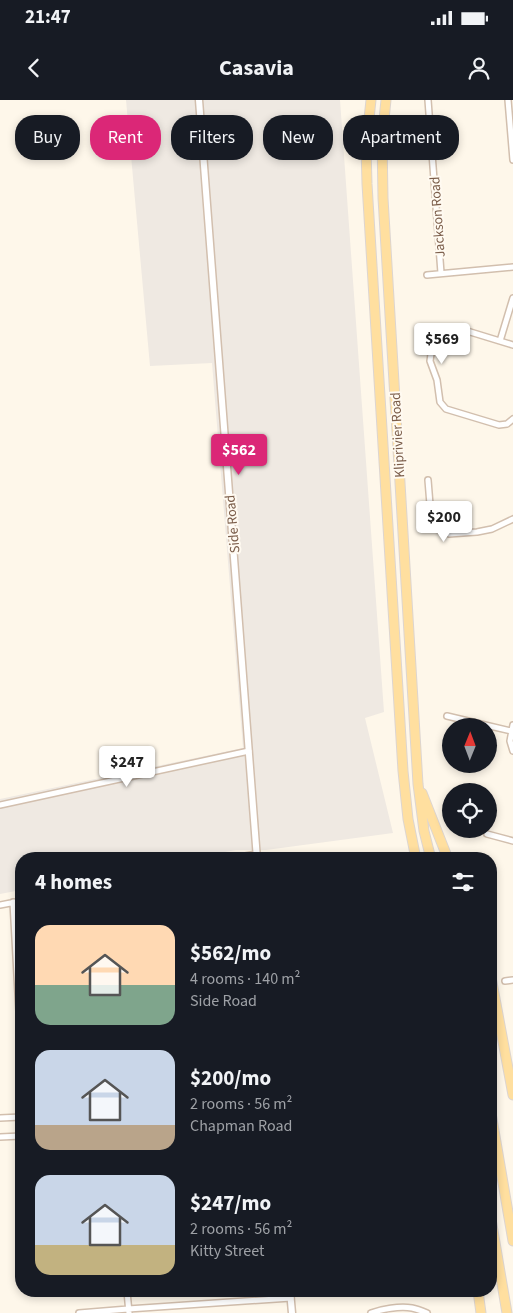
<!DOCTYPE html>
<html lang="en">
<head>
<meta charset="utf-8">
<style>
  :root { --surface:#171b24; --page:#242831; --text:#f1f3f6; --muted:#9ea1a6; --accent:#db2777 }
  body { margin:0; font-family:"Source Sans 3",sans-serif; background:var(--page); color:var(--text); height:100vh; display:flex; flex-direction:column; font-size:19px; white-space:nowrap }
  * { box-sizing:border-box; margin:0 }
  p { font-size:16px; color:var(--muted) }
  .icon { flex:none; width:28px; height:28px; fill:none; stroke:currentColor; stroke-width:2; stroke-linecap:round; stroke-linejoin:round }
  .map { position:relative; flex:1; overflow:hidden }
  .sheet { position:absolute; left:15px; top:752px; width:482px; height:445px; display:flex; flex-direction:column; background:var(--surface); border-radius:20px; box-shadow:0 2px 8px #0003 }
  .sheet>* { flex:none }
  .hud { position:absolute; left:15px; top:15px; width:484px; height:45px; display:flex; gap:10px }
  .needle { width:32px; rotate:1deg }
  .fabs { position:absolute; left:442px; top:618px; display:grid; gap:10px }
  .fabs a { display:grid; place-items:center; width:55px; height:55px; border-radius:50%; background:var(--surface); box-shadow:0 2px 8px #0003; font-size:25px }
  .price { position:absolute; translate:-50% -42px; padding:0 11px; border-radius:5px; background:#fff; color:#222; font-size:16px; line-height:32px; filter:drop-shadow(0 1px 2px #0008) }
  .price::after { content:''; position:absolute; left:50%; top:30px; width:15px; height:11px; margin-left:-8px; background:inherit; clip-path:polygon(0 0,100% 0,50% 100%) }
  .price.active { background:var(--accent); color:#fff }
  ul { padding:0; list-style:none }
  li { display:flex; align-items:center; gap:15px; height:125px; padding:0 20px }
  li span { display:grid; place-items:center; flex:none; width:140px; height:100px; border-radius:15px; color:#555 }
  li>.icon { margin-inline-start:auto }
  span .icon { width:60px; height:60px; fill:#fffc; stroke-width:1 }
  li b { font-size:21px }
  h2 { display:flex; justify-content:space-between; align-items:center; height:60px; padding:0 20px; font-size:21px }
  .chip { padding:0 18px; border-radius:20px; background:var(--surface); box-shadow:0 2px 8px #0003; font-size:18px; line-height:45px }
  .chip.active { background:var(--accent); color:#fff }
  .status { display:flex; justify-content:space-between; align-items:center; height:35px; padding:0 25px; background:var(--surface); direction:ltr }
  .status svg { height:14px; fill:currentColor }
  header { display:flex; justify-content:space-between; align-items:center; height:65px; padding:0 20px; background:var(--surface); font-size:22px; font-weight:700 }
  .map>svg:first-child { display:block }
  .industrial { fill:#efe9e2 }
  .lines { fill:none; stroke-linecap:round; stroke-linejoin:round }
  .minor-casing { stroke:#d2bfae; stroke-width:8 }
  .tertiary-casing { stroke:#d2bfae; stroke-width:9 }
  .primary-casing { stroke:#ddd5d0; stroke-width:11 }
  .minor { stroke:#fff; stroke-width:5 }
  .tertiary { stroke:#fff; stroke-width:6 }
  .primary { stroke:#ffdf9f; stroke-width:9 }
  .labels { text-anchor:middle; stroke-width:4; stroke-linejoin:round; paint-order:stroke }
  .street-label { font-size:14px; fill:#7b5d4a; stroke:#fffaf1 }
</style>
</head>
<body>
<div class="status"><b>21:47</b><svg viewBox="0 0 49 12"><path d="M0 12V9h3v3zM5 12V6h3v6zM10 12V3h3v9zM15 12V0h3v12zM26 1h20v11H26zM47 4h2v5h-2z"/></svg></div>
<header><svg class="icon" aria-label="back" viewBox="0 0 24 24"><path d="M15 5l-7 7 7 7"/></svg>Casavia<svg class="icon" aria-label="person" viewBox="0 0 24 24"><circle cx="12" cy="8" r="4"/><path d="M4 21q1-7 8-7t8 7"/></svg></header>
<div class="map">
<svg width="513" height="1213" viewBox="0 0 513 1213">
  <rect width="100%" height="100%" fill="#fef7ea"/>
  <path class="industrial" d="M126 0H340L384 612 365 618 393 733 266 750H236L187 759H21V790L0 794V699L243 648 212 263 150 266Z"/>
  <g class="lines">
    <g class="minor-casing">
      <path id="minor" d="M428 0 441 173
        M508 0 513 60
        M427 175 513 167
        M500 241 513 198
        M513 245 454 227H446L440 231 431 254 430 261 437 280 440 302 446 309 499 325 507 324 513 319
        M428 380 431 417 433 424 440 431 449 434 477 432 492 429 513 419
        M447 616 511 631
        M513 625 510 641 513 651
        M0 705 249 651
        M487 734 513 741
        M228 759 257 754
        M13 802 21 948
        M0 805 21 801
        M505 881 513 880
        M0 1018 21 1017
        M0 1037 21 1036
        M127 1191 129 1213
        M79 1213 128 1209 291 1198
        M371 1213C382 1209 399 1206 412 1208 417 1209 422 1211 427 1213"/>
    </g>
    <g class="tertiary-casing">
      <path id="tertiary" d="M199 0 257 759
        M290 1191 292 1213"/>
    </g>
    <g class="primary-casing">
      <path id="primary" d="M371 0 366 47 367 84 403 671 408 719 416 759
        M386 0 382 39 383 98 418 684 424 731 431 759
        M422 693 448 759
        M491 877 513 995
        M491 1013 513 1141
        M491 1119 507 1213
        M478 1191 481 1213"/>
    </g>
    <use href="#minor" class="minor"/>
    <use href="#tertiary" class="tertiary"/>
    <use href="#primary" class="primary"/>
  </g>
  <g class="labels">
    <g class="street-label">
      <text transform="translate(437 117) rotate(-94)" y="5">Jackson Road</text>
      <text transform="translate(397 335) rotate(-93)" y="5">Kliprivier Road</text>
      <text transform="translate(232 424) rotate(-95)" y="5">Side Road</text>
    </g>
  </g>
</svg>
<div class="fabs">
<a><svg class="needle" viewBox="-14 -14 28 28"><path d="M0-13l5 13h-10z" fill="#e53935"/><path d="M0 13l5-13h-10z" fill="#9ea1a6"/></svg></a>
<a><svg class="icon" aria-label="locate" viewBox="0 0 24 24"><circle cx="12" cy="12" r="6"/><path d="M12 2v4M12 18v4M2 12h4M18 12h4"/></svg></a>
</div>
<b class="price" style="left:442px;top:265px">$569</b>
<b class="price active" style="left:239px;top:376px">$562</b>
<b class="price" style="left:444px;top:443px">$200</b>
<b class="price" style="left:127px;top:688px">$247</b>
<div class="hud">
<a class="chip">Buy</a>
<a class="chip active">Rent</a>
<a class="chip">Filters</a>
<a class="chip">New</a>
<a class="chip">Apartment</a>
</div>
<section class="sheet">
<h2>4 homes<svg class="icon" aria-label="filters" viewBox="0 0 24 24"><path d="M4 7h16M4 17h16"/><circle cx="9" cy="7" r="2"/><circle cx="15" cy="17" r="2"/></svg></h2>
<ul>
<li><span style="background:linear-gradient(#ffd9b3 60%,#7fa58c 0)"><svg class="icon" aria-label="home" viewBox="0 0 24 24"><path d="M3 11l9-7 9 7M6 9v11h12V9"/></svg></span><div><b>$562/mo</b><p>4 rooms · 140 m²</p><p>Side Road</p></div></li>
<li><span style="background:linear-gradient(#c9d6e8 75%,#b9a48a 0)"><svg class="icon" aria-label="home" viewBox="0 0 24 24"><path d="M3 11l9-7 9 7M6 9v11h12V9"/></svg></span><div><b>$200/mo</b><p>2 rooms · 56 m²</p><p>Chapman Road</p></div></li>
<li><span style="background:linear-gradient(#c9d6e8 70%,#c2b280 0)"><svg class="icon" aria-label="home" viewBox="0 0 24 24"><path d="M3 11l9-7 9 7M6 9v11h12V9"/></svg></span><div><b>$247/mo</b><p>2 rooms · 56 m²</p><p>Kitty Street</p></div></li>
</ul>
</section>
</div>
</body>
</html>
